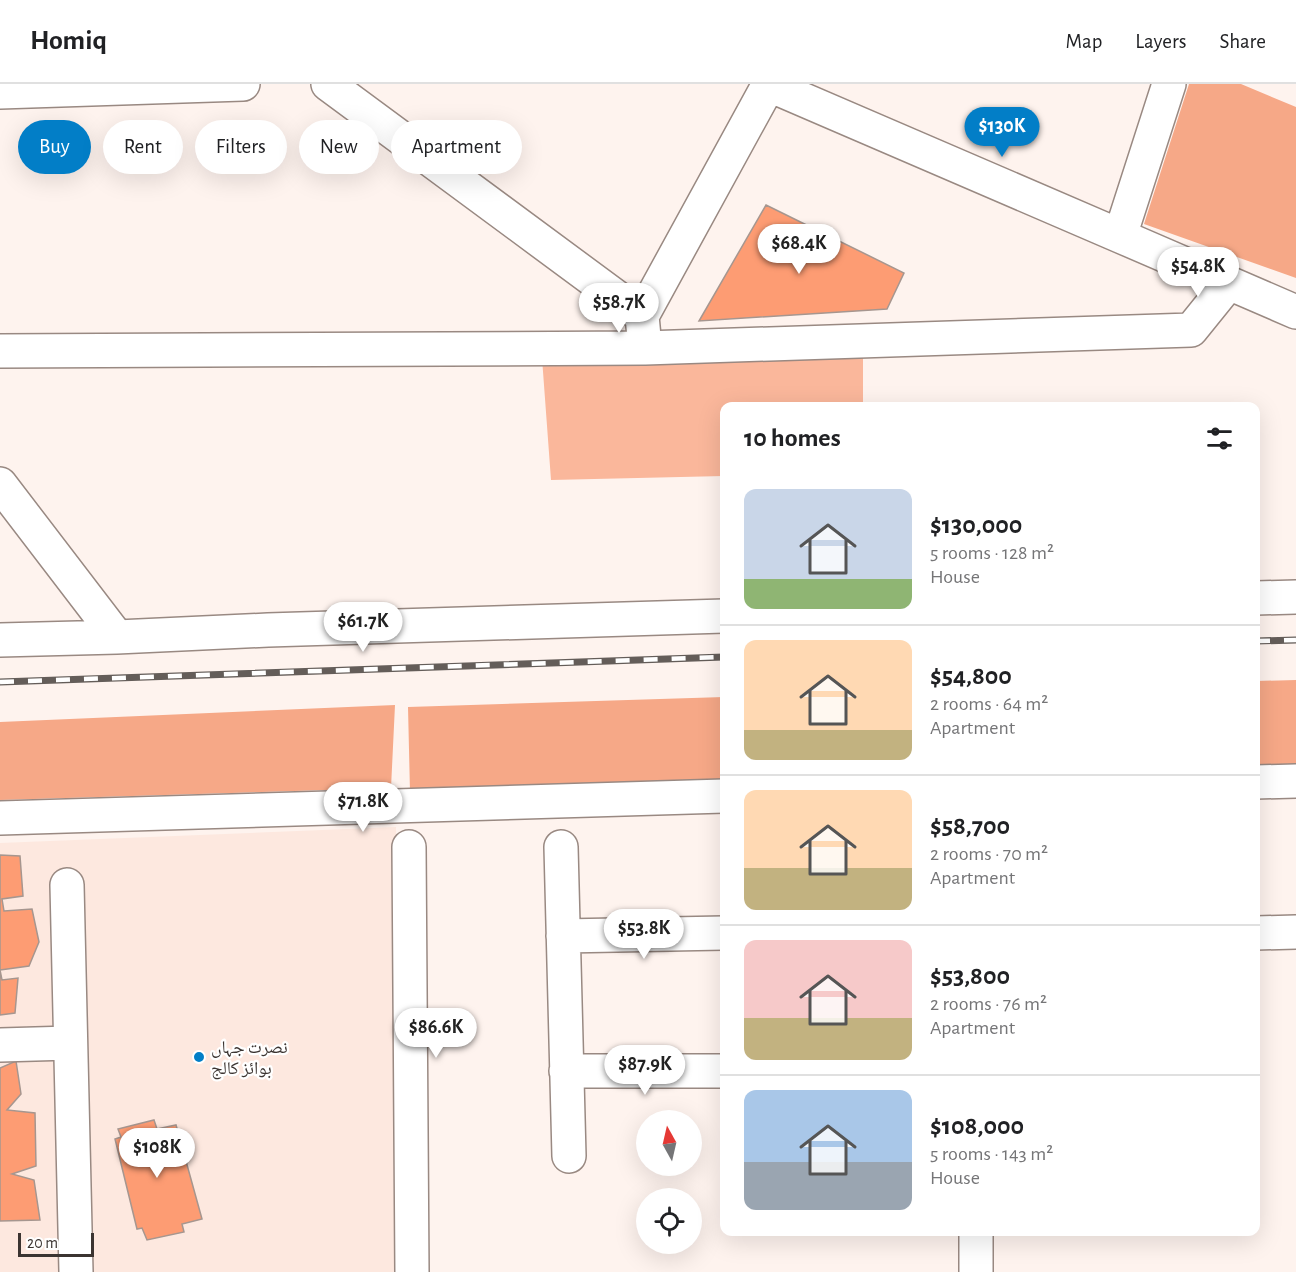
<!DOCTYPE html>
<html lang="en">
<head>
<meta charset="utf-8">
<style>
  :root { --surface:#fff; --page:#f2f2f2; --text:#202124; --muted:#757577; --line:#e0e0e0; --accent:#027ec7 }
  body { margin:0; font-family:"Alegreya Sans","Noto Naskh Arabic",sans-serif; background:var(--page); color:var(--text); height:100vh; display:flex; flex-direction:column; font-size:22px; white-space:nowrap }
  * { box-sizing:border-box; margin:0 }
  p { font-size:20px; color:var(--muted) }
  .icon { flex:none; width:33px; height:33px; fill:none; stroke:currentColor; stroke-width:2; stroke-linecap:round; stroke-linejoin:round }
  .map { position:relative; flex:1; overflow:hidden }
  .panel { position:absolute; left:720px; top:318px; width:540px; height:834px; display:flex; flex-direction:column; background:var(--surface); border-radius:12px; box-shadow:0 6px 24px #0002 }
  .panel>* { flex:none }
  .hud { position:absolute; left:18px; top:36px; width:570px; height:54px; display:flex; gap:12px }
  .needle { width:39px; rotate:352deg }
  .buttons { position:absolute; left:636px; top:1026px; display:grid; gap:12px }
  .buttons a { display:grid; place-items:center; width:66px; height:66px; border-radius:50%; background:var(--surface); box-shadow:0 6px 24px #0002; font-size:30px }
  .scale { position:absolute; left:18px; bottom:15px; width:76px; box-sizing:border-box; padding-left:6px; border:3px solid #3b3431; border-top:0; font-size:16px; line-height:21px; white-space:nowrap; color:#3b3431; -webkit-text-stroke:4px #fff; paint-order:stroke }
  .price { position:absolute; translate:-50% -51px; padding:0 14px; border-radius:21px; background:#fff; color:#222; font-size:20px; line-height:39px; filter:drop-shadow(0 2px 3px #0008) }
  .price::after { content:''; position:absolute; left:50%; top:36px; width:18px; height:14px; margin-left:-9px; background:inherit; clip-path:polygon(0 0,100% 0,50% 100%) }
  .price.on { background:var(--accent); color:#fff }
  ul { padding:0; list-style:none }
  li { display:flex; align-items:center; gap:18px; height:150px; padding:0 24px }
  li+li { border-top:2px solid var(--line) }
  li span { display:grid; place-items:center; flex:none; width:168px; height:120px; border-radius:12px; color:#555 }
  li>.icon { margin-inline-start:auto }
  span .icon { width:72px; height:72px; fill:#fffc; stroke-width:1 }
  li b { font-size:26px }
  h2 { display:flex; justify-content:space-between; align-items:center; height:72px; padding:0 24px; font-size:26px }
  .chip { padding:0 21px; border-radius:27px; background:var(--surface); box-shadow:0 6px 24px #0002; font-size:21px; line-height:54px }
  .chip.on { background:var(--accent); color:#fff }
  header { display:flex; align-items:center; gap:36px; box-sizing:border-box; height:84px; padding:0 30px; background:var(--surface); border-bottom:2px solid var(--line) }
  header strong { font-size:28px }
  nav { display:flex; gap:33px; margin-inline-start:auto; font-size:21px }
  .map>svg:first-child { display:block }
  .built { fill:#fde8df }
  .green { fill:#fab79b }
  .forest { fill:#f6a887 }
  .building { fill:#fd9c73; stroke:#a6968f; stroke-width:1.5 }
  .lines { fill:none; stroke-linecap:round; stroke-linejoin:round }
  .minor-casing { stroke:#998982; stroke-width:36 }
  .minor { stroke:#fff; stroke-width:33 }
  .rail-casing { stroke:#645d59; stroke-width:7 }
  .rail { stroke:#fff; stroke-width:4.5; stroke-dasharray:14; stroke-linecap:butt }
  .poi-dot { fill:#027ec7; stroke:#fff; stroke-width:2 }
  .labels { text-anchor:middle; stroke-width:4.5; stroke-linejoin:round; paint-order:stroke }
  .poi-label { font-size:18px; fill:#3b3431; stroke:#fff; text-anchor:start }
</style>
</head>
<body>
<header>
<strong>Homiq</strong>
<nav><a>Map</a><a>Layers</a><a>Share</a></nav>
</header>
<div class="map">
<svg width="1296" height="1188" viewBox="0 0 1296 1188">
  <rect width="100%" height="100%" fill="#fef3ee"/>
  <path class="built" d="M396 743 400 1188H0V759Z"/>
  <path class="green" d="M863 266V322H724V392L551 396 542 274Z"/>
  <path class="forest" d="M1189 0H1241L1296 23V194L1144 140Z
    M1296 596V680L1256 682V597Z
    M724 613V701L410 708 408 623Z
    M395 621 391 704 0 716V638Z"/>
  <path class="building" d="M766 121 904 189 887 225 699 237Z
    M0 771 20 772 23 812 2 815 4 827 32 825 39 858 29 882 0 886 2 896 18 894 15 929 0 931Z
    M16 977 21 1010 7 1026 35 1029 36 1082 12 1090 34 1096 40 1136 0 1137V984Z
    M154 1036 157 1045 176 1041 202 1135 182 1140 184 1148 147 1156 142 1144 137 1145 115 1055 121 1053 118 1045Z"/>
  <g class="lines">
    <g class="minor-casing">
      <path id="minor" d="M328 0 642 232
        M767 0 1120 152 1169 0
        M0 8 243 0
        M1120 152 1296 228
        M644 253 642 232 769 0
        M0 267 645 264 1191 246 1229 199
        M0 400 117 553
        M1256 514 1296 513
        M0 556 117 553 268 546 724 532
        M1256 698 1296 697
        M0 734 724 712
        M409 763 412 1188
        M561 763 569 1072
        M67 801 76 1188
        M1256 849 1296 848
        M563 852 724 849
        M0 961 70 959
        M566 987H724
        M976 1148V1188"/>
    </g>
    <use href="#minor" class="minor"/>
    <g class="rail-casing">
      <path id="rail" d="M1256 557 1296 556
        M0 598 724 573"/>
    </g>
    <use href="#rail" class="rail"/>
  </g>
  <circle class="poi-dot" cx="199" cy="973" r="6"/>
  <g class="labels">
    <g class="poi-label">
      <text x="211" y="969">نصرت جہاں<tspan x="211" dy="21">بوائز کالج</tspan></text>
    </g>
  </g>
</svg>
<div class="buttons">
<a><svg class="needle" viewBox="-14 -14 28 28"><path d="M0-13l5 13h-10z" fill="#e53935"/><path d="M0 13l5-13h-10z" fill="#757577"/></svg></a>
<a><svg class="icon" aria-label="locate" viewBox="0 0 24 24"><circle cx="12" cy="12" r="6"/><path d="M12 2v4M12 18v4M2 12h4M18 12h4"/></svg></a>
</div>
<div class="scale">20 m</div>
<b class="price on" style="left:1002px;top:74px">$130K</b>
<b class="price" style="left:799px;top:191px">$68.4K</b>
<b class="price" style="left:1198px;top:214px">$54.8K</b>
<b class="price" style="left:619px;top:250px">$58.7K</b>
<b class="price" style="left:363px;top:569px">$61.7K</b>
<b class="price" style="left:363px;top:749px">$71.8K</b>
<b class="price" style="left:644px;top:876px">$53.8K</b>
<b class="price" style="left:436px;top:975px">$86.6K</b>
<b class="price" style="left:645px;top:1012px">$87.9K</b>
<b class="price" style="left:157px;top:1095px">$108K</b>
<div class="hud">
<a class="chip on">Buy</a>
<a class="chip">Rent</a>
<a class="chip">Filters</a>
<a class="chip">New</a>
<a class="chip">Apartment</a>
</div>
<section class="panel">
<h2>10 homes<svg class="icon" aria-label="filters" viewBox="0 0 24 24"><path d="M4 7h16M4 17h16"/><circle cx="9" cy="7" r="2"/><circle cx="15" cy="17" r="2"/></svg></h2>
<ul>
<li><span style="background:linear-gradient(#c9d6e8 75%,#8fb573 0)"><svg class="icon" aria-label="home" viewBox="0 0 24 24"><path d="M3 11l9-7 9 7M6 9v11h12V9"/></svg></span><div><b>$130,000</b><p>5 rooms · 128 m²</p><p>House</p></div></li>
<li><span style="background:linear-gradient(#ffd9b3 75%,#c2b280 0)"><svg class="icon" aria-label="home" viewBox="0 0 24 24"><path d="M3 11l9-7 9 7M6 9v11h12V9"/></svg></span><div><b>$54,800</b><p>2 rooms · 64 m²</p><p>Apartment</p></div></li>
<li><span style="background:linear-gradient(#ffd9b3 65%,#c2b280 0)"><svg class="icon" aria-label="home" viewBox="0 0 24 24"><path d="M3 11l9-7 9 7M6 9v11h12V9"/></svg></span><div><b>$58,700</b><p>2 rooms · 70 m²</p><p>Apartment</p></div></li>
<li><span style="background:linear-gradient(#f6c9c9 65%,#c2b280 0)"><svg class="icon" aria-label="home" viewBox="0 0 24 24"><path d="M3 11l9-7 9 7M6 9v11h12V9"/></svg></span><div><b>$53,800</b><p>2 rooms · 76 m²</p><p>Apartment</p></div></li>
<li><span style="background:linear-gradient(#a9c7e8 60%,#9aa5b1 0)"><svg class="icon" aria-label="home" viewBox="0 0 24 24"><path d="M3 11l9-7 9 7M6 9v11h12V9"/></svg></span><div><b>$108,000</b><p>5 rooms · 143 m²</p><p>House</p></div></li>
</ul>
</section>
</div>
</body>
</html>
